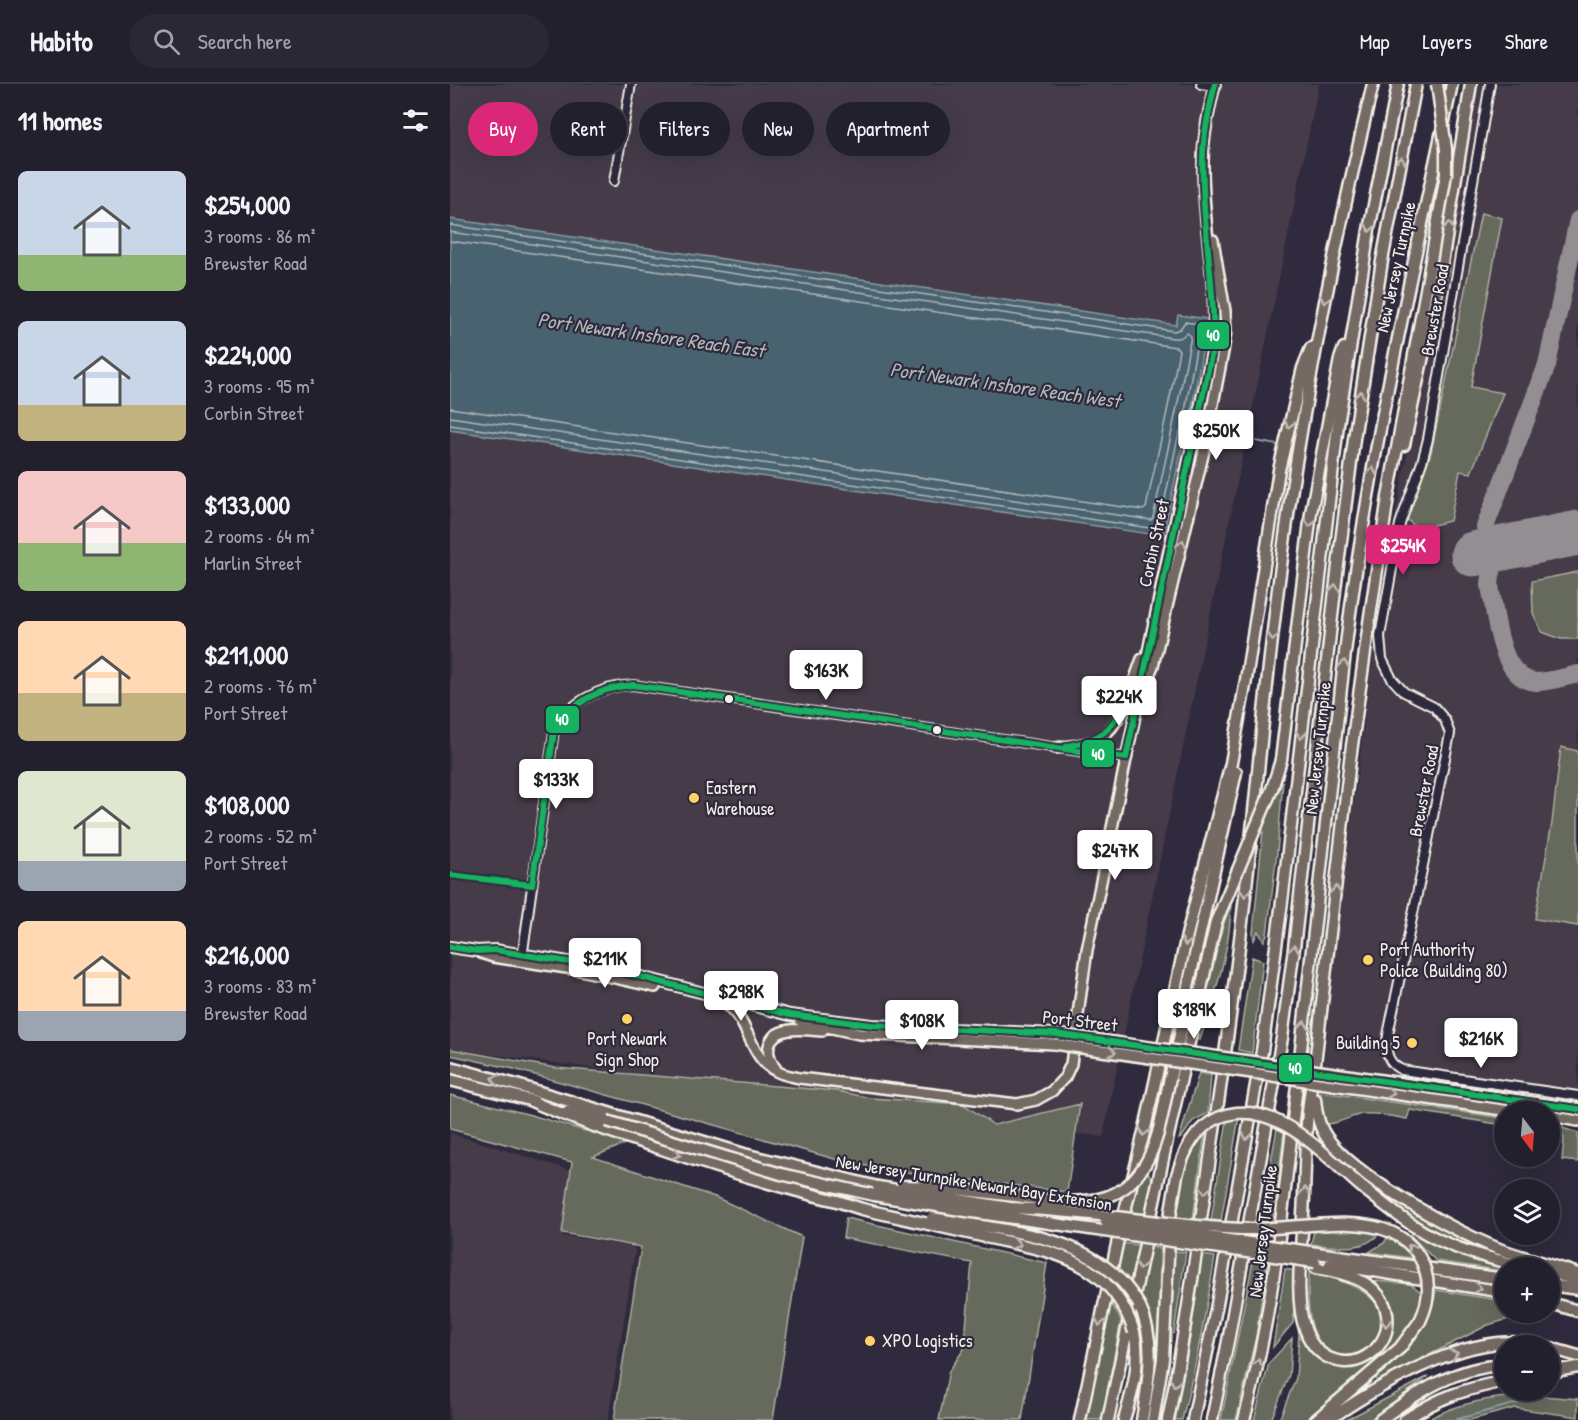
<!DOCTYPE html>
<html lang="en">
<head>
<meta charset="utf-8">
<style>
  :root { --surface:#23202e; --page:#2b2836; --text:#f1f3f6; --muted:#a3a3aa; --line:#403e4a; --accent:#db2777 }
  body { margin:0; font-family:"Patrick Hand",sans-serif; background:var(--page); color:var(--text); height:100vh; display:flex; flex-direction:column; font-size:22px; white-space:nowrap }
  * { box-sizing:border-box; margin:0 }
  p { font-size:20px; color:var(--muted) }
  .icon { flex:none; width:33px; height:33px; fill:none; stroke:currentColor; stroke-width:2; stroke-linecap:round; stroke-linejoin:round }
  .map { position:relative; flex:1; overflow:hidden }
  .sheet { display:flex; flex-direction:column; background:var(--surface); width:450px }
  .sheet>* { flex:none }
  .banner { position:absolute; left:18px; top:18px; width:570px; height:54px; display:flex; gap:12px }
  .needle { width:39px; rotate:164deg }
  .fabs { position:absolute; left:1044px; top:1017px; display:grid; gap:12px }
  .fabs a { display:grid; place-items:center; width:66px; height:66px; border-radius:50%; background:var(--surface); box-shadow:0 6px 24px #0002,0 0 0 2px var(--line); font-size:30px }
  .price { position:absolute; translate:-50% -51px; padding:0 14px; border-radius:6px; background:#fff; color:#222; font-size:20px; line-height:39px; filter:drop-shadow(0 2px 3px #0008) }
  .price::after { content:''; position:absolute; left:50%; top:36px; width:18px; height:14px; margin-left:-9px; background:inherit; clip-path:polygon(0 0,100% 0,50% 100%) }
  .price.selected { background:var(--accent); color:#fff }
  ul { padding:0; list-style:none }
  li { display:flex; align-items:center; gap:18px; height:150px; padding:0 18px }
  li span { display:grid; place-items:center; flex:none; width:168px; height:120px; border-radius:9px; color:#555 }
  li>.icon { margin-inline-start:auto }
  span .icon { width:72px; height:72px; fill:#fffc; stroke-width:1 }
  li b { font-size:26px }
  h2 { display:flex; justify-content:space-between; align-items:center; height:72px; padding:0 18px; font-size:26px }
  .chip { padding:0 21px; border-radius:27px; background:var(--surface); box-shadow:0 6px 24px #0002,0 0 0 2px var(--line); font-size:21px; line-height:54px }
  .chip.selected { background:var(--accent); color:#fff }
  header { display:flex; align-items:center; gap:36px; box-sizing:border-box; height:84px; padding:0 30px; background:var(--surface); border-bottom:2px solid var(--line) }
  header strong { font-size:28px }
  nav { display:flex; gap:33px; margin-inline-start:auto; font-size:21px }
  .search { width:420px; height:54px; background:var(--page); display:flex; align-items:center; gap:15px; box-sizing:border-box; padding:0 21px; border-radius:33px; color:var(--muted); font-size:22px }
  main { display:flex; flex:1; min-height:0 }
  .map>svg:first-child { display:block }
  .built { fill:#453b49 }
  .green { fill:#656a5c; stroke:#acaea2; stroke-width:1.5 }
  .water { fill:#496270; stroke:#8d9ba0; stroke-width:1.5 }
  .lines { fill:none; stroke-linecap:round; stroke-linejoin:round }
  .shore { stroke:#b0b8b8; stroke-width:1.5 }
  .stream { stroke:#8d9ba0; stroke-width:2 }
  .taxiway { stroke:#928e92; stroke-width:18 }
  .runway { stroke:#928e92; stroke-width:45 }
  .minor-casing { stroke:#f4f1e8; stroke-width:12 }
  .major-casing { stroke:#f4f1e8; stroke-width:14 }
  .highway-casing { stroke:#f4f1e8; stroke-width:15 }
  .minor { stroke:#2f2a3d; stroke-width:8 }
  .major { stroke:#756964; stroke-width:9 }
  .highway { stroke:#756964; stroke-width:10 }
  .major-bridge-casing { stroke:#f4f1e8; stroke-width:14; stroke-linecap:butt }
  .highway-bridge-casing { stroke:#f4f1e8; stroke-width:15; stroke-linecap:butt }
  .major-bridge { stroke:#756964; stroke-width:9 }
  .highway-bridge { stroke:#756964; stroke-width:10 }
  .bus-1-casing { stroke:#2f2a3d; stroke-width:10 }
  .bus-1 { stroke:#13b361; stroke-width:6 }
  .oneway { stroke:#c1bbb3 }
  .bus-dot { fill:#f4f1e8; stroke:#2f2a3d; stroke-width:2 }
  .poi-dot { fill:#ffd166; stroke:#2f2a3d; stroke-width:2 }
  .labels { text-anchor:middle; stroke-width:4.5; stroke-linejoin:round; paint-order:stroke }
  .street-label { font-size:18px; fill:#f4f1e8; stroke:#2f2a3d }
  .poi-label { font-size:18px; fill:#f4f1e8; stroke:#2f2a3d; text-anchor:start }
  .water-label { font-size:20px; font-style:italic; fill:#b0b8b8; stroke:#2f2a3d }
  .line-badge { stroke:#2f2a3d; stroke-width:2 }
  .badge-label { font-size:16px; text-anchor:middle; font-weight:bold; fill:#fff }
</style>
</head>
<body>
<header>
<strong>Habito</strong>
<div class="search"><svg class="icon" aria-label="search" viewBox="0 0 24 24"><circle cx="10" cy="10" r="6"/><path d="M15 15l6 6"/></svg>Search here</div>
<nav><a>Map</a><a>Layers</a><a>Share</a></nav>
</header>
<main>
<section class="sheet">
<h2>11 homes<svg class="icon" aria-label="filters" viewBox="0 0 24 24"><path d="M4 7h16M4 17h16"/><circle cx="9" cy="7" r="2"/><circle cx="15" cy="17" r="2"/></svg></h2>
<ul>
<li><span style="background:linear-gradient(#c9d6e8 70%,#8fb573 0)"><svg class="icon" aria-label="home" viewBox="0 0 24 24"><path d="M3 11l9-7 9 7M6 9v11h12V9"/></svg></span><div><b>$254,000</b><p>3 rooms · 86 m²</p><p>Brewster Road</p></div></li>
<li><span style="background:linear-gradient(#c9d6e8 70%,#c2b280 0)"><svg class="icon" aria-label="home" viewBox="0 0 24 24"><path d="M3 11l9-7 9 7M6 9v11h12V9"/></svg></span><div><b>$224,000</b><p>3 rooms · 95 m²</p><p>Corbin Street</p></div></li>
<li><span style="background:linear-gradient(#f6c9c9 60%,#8fb573 0)"><svg class="icon" aria-label="home" viewBox="0 0 24 24"><path d="M3 11l9-7 9 7M6 9v11h12V9"/></svg></span><div><b>$133,000</b><p>2 rooms · 64 m²</p><p>Marlin Street</p></div></li>
<li><span style="background:linear-gradient(#ffd9b3 60%,#c2b280 0)"><svg class="icon" aria-label="home" viewBox="0 0 24 24"><path d="M3 11l9-7 9 7M6 9v11h12V9"/></svg></span><div><b>$211,000</b><p>2 rooms · 76 m²</p><p>Port Street</p></div></li>
<li><span style="background:linear-gradient(#dfe7d0 75%,#9aa5b1 0)"><svg class="icon" aria-label="home" viewBox="0 0 24 24"><path d="M3 11l9-7 9 7M6 9v11h12V9"/></svg></span><div><b>$108,000</b><p>2 rooms · 52 m²</p><p>Port Street</p></div></li>
<li><span style="background:linear-gradient(#ffd9b3 75%,#9aa5b1 0)"><svg class="icon" aria-label="home" viewBox="0 0 24 24"><path d="M3 11l9-7 9 7M6 9v11h12V9"/></svg></span><div><b>$216,000</b><p>3 rooms · 83 m²</p><p>Brewster Road</p></div></li>
</ul>
</section>
<div class="map">
<svg width="1128" height="1336" viewBox="0 0 1128 1336">
  <rect width="100%" height="100%" fill="#2f2a3d"/>
  <filter id="ink" filterUnits="userSpaceOnUse"><feTurbulence type="fractalNoise" baseFrequency=".0167" numOctaves="2"/><feDisplacementMap in="SourceGraphic" scale="12" xChannelSelector="R" yChannelSelector="G"/><feConvolveMatrix kernelMatrix="1 2 1 2 8 2 1 2 1" color-interpolation-filters="sRGB"/></filter>
  <g filter="url(#ink)">
    <path class="built" d="M0 0H869L653 1053 0 965V346L378 402 734 354 739 340 744 311 728 231 727 241 0 135Z
      M1029 0H1128V1019L874 980 883 881 929 523 952 394 1001 165Z
      M0 1049 123 1087 112 1152 183 1162 185 1167 158 1336H0Z"/>
    <path class="green" d="M1031 129 1052 134 1021 303 1053 309 1021 389 1010 387 1000 437 967 445 957 435 981 369Z
      M1128 488V555H1111L1092 548 1083 529 1082 497Z
      M1111 663 1128 667V842L1085 835 1102 739Z
      M833 697 827 769 817 850 814 857 808 847 804 856 803 849 814 736Z
      M781 818C781 866 764 911 750 956L744 955 761 879Z
      M802 873 813 877 802 969 788 966Z
      M0 965 106 984 387 1007 420 1014 513 1020 544 1041 630 1020 617 1108 431 1085 392 1077 64 985 0 971Z
      M749 989 761 991 758 1029 743 1037 732 1053 729 1055Z
      M871 1008 1054 1034V1041L960 1026 957 1035C944 1033 927 1028 913 1030 900 1032 889 1040 876 1040L869 1020Z
      M0 1011 81 1031 177 1059 143 1073 265 1113 352 1153 323 1336H164L191 1163 112 1149 122 1078 0 1045Z
      M789 1033 771 1137 761 1136 777 1036Z
      M1100 1040 1128 1049V1078L1112 1076 1114 1054 1111 1049 1100 1048Z
      M827 1044 834 1048 823 1137 810 1138Z
      M755 1048 743 1135 723 1134C730 1099 732 1076 755 1048Z
      M698 1088 702 1095 695 1129 679 1128 684 1104Z
      M929 1102 1032 1162C1007 1163 954 1131 936 1114 933 1111 931 1106 929 1102Z
      M396 1134 597 1179 572 1336H489L499 1287 514 1265 522 1179 393 1154Z
      M903 1144 929 1150C912 1169 884 1162 861 1160L864 1147Z
      M963 1149 1000 1167 1054 1184V1187L986 1177 960 1151Z
      M938 1152 958 1166 962 1174 919 1168 934 1159Z
      M671 1159 688 1161 680 1200 666 1184Z
      M698 1163 710 1164 709 1229 704 1289 699 1236 691 1212Z
      M724 1167 736 1168 724 1249 721 1251Z
      M752 1171 765 1173C756 1228 746 1282 732 1336H725L740 1254Z
      M803 1177 817 1180 806 1252 786 1336H771Z
      M835 1185 845 1187 844 1232 843 1239 823 1263Z
      M859 1187C873 1189 885 1195 898 1200 984 1235 880 1317 861 1238 857 1221 858 1204 859 1187Z
      M926 1197 961 1200 972 1209 968 1228 959 1246 933 1272 857 1336H829L846 1294 849 1250 858 1261 877 1278 923 1273C941 1255 952 1237 937 1212 934 1207 928 1203 926 1197Z
      M986 1206 1054 1217V1228L1079 1229 1038 1241 928 1297 925 1294C953 1271 981 1245 986 1206Z
      M660 1217 671 1236 652 1336H636Z
      M842 1254 839 1291 821 1336H804L819 1279Z
      M979 1292 919 1336H896Z
      M1080 1311 1128 1315V1333L1065 1324 1020 1336H977C1008 1318 1045 1313 1080 1311Z"/>
    <path class="water" d="M0 135 726 241 728 231 758 235 739 340 734 354 713 452 0 346Z"/>
    <g class="lines">
      <path class="shore" d="M0 141 724 247 730 245 735 238 748 240 750 242 733 339 728 353 709 443 707 445 0 341
        M0 148 723 254H730L737 249 741 252C730 313 716 373 703 434L701 436 0 333
        M0 157 726 263 729 266C720 319 707 371 696 424L693 426 0 324"/>
      <path class="stream" d="M806 357 827 361
        M1004 1336 1071 1318"/>
      <path class="taxiway" d="M1079 459C1054 467 1041 472 1040 502 1046 531 1049 595 1086 598 1099 598 1115 593 1128 590
        M1052 464 1040 460 1035 443 1097 281 1128 136"/>
      <path class="runway" d="M1023 470 1128 449"/>
      <g class="minor-casing">
        <path id="minor" d="M751 0 764 2
          M1040 0 978 355 972 378 950 440 930 552 932 575 942 595 954 608 984 623 995 636 1000 650 938 951C935 965 936 979 952 986L1128 1012
          M164 97 181 0
          M72 874 104 647C118 618 152 602 183 601L676 674"/>
      </g>
      <g class="major-casing">
        <path id="major" d="M697 596 703 582 754 367 773 268 776 247 775 227 763 156
          M605 664C621 662 637 661 651 653 672 641 683 598 692 575
          M0 863 27 867 45 866 156 884 340 931 422 941 606 950
          M31 869 43 873 130 886 205 903
          M277 921C300 938 300 975 326 987 333 991 341 992 349 994L567 1020 586 1016 602 1007 615 993 621 980 637 866 714 490 763 263C768 201 752 139 753 78 753 52 759 26 765 0
          M350 937 409 950 604 960
          M326 985C321 978 317 970 319 962 324 940 356 946 372 947
          M878 988 1128 1025
          M883 1001 1066 1028
          M1100 1032 1128 1037"/>
      </g>
      <g class="highway-casing">
        <path id="highway" d="M954 361 990 192 1021 0
          M831 676 861 429 890 275 894 264
          M733 934 735 916 786 688
          M0 983 63 1000 294 1070 428 1103
          M720 994 735 929
          M0 996 84 1017
          M865 1015C866 1029 869 1043 877 1054 905 1093 1004 1147 1049 1165 1075 1174 1102 1181 1128 1190
          M79 1016C119 1034 161 1048 203 1062 264 1083 325 1102 387 1117
          M119 1027 157 1037
          M913 1104C935 1121 956 1139 981 1152 1011 1168 1044 1175 1077 1184
          M867 1169 1054 1195
          M880 1180 1054 1208
          M865 1184C893 1188 931 1197 937 1230 938 1239 937 1249 932 1257 924 1270 909 1279 894 1278 874 1276 861 1263 855 1245 844 1214 852 1163 853 1131 856 1085 854 1033 864 989L900 676 919 539 938 413 977 200
          M1100 1189 1128 1196
          M1100 1201 1128 1205
          M1100 1219 1128 1227
          M689 1221C707 1258 698 1297 692 1336
          M1100 1264 1128 1272
          M1100 1288 1128 1283
          M630 1336 667 1160 696 1040 737 851 781 679 796 596 829 386 853 284 861 264
          M658 1336 714 1070 766 838
          M674 1336C683 1306 691 1279 684 1248
          M703 1336 713 1275 720 1133 727 1091
          M718 1336C733 1263 743 1188 754 1115 769 1014 784 913 795 812 808 697 817 581 833 467 854 310 886 154 923 0
          M743 1336 767 1220 812 967 833 810 888 341 919 146 948 0
          M762 1336 779 1252 832 954 844 864 887 489 904 355 932 177 966 0
          M794 1336C824 1226 834 1113 847 1001 862 865 877 730 892 595 914 394 960 197 1002 0
          M866 1336 950 1264 970 1237
          M878 1336C931 1300 1025 1243 1091 1262
          M930 1336C968 1308 1005 1283 1054 1281
          M955 1336C991 1312 1013 1306 1054 1297"/>
      </g>
      <use href="#minor" class="minor"/>
      <use href="#major" class="major"/>
      <use href="#highway" class="highway"/>
      <g class="major-bridge-casing">
        <path id="major-bridge" d="M606 950 878 988
          M604 960 883 1001"/>
      </g>
      <g class="highway-bridge-casing">
        <path id="highway-bridge" d="M977 200 996 90V65L987 0
          M766 838 822 705 831 676
          M157 1037 331 1090 424 1111 516 1127 865 1178
          M727 1091C734 1067 744 1045 768 1034 822 1010 876 1073 913 1104
          M452 1102C490 1102 528 1108 566 1112 595 1116 627 1122 656 1113 672 1108 685 1096 694 1082 710 1057 713 1023 720 994
          M428 1103 566 1125
          M387 1117 412 1125C453 1134 495 1144 536 1153 569 1161 607 1166 636 1184 660 1199 676 1222 684 1248
          M560 1124C638 1126 714 1142 792 1145 836 1147 901 1130 941 1148 976 1165 987 1202 970 1237
          M482 1134C556 1148 647 1148 689 1221
          M656 1138 867 1169"/>
      </g>
      <use href="#major-bridge" class="major-bridge"/>
      <use href="#highway-bridge" class="highway-bridge"/>
      <g class="bus-1-casing">
        <path id="bus-1" d="M617 662C655 656 665 642 679 608
          M0 791 82 801 104 647C122 617 149 604 183 601L676 674 763 263C766 198 750 134 753 69 754 45 760 23 765 0
          M0 863 27 867 45 866 156 884 340 931 422 941 606 950 1128 1025"/>
      </g>
      <use href="#bus-1" class="bus-1"/>
    </g>
    <defs><path id="oneway-chevron" d="M-2-3.5L2.5 0L-2 3.5" fill="none" stroke-width="1.6" stroke-linecap="round" stroke-linejoin="round" transform="scale(1.5)"/></defs>
    <g class="oneway">
      <use href="#oneway-chevron" transform="translate(951 77) rotate(-80)"/>
      <use href="#oneway-chevron" transform="translate(999 142) rotate(-81)"/>
      <use href="#oneway-chevron" transform="translate(920 144) rotate(100)"/>
      <use href="#oneway-chevron" transform="translate(875 216) rotate(102)"/>
      <use href="#oneway-chevron" transform="translate(910 311) rotate(-81)"/>
      <use href="#oneway-chevron" transform="translate(839 340) rotate(104)"/>
      <use href="#oneway-chevron" transform="translate(922 387) rotate(-80)"/>
      <use href="#oneway-chevron" transform="translate(860 439) rotate(97)"/>
      <use href="#oneway-chevron" transform="translate(732 460) rotate(-76)"/>
      <use href="#oneway-chevron" transform="translate(885 504) rotate(-84)"/>
      <use href="#oneway-chevron" transform="translate(823 553) rotate(96)"/>
      <use href="#oneway-chevron" transform="translate(894 580) rotate(-83)"/>
      <use href="#oneway-chevron" transform="translate(851 651) rotate(96)"/>
      <use href="#oneway-chevron" transform="translate(886 806) rotate(-83)"/>
      <use href="#oneway-chevron" transform="translate(795 809) rotate(96)"/>
      <use href="#oneway-chevron" transform="translate(736 858) rotate(103)"/>
      <use href="#oneway-chevron" transform="translate(844 865) rotate(-83)"/>
      <use href="#oneway-chevron" transform="translate(854 941) rotate(-84)"/>
      <use href="#oneway-chevron" transform="translate(662 968) rotate(8)"/>
      <use href="#oneway-chevron" transform="translate(45 995) rotate(-164)"/>
      <use href="#oneway-chevron" transform="translate(941 1009) rotate(8)"/>
      <use href="#oneway-chevron" transform="translate(694 1048) rotate(104)"/>
      <use href="#oneway-chevron" transform="translate(797 1052) rotate(100)"/>
      <use href="#oneway-chevron" transform="translate(227 1070) rotate(18)"/>
      <use href="#oneway-chevron" transform="translate(755 1106) rotate(99)"/>
      <use href="#oneway-chevron" transform="translate(855 1107) rotate(-87)"/>
      <use href="#oneway-chevron" transform="translate(567 1160) rotate(14)"/>
      <use href="#oneway-chevron" transform="translate(961 1164) rotate(-134)"/>
      <use href="#oneway-chevron" transform="translate(690 1182) rotate(102)"/>
      <use href="#oneway-chevron" transform="translate(1028 1204) rotate(10)"/>
      <use href="#oneway-chevron" transform="translate(650 1238) rotate(102)"/>
      <use href="#oneway-chevron" transform="translate(936 1239) rotate(93)"/>
      <use href="#oneway-chevron" transform="translate(1004 1270) rotate(-20)"/>
      <use href="#oneway-chevron" transform="translate(808 1279) rotate(-78)"/>
      <use href="#oneway-chevron" transform="translate(725 1299) rotate(100)"/>
    </g>
  </g>
  <g class="bus-dot">
    <circle cx="279" cy="615" r="5"/>
    <circle cx="487" cy="646" r="5"/>
  </g>
  <g class="poi-dot">
    <circle cx="244" cy="714" r="6"/>
    <circle cx="918" cy="876" r="6"/>
    <circle cx="177" cy="935" r="6"/>
    <circle cx="962" cy="959" r="6"/>
    <circle cx="420" cy="1257" r="6"/>
  </g>
  <g class="labels">
    <g class="street-label">
      <text transform="translate(946 183) rotate(-78)" y="6">New Jersey Turnpike</text>
      <text transform="translate(985 226) rotate(-80)" y="6">Brewster Road</text>
      <text transform="translate(704 459) rotate(-78)" y="6">Corbin Street</text>
      <text transform="translate(868 664) rotate(-84)" y="6">New Jersey Turnpike</text>
      <text transform="translate(974 707) rotate(-79)" y="6">Brewster Road</text>
      <text transform="translate(630 937) rotate(7)" y="6">Port Street</text>
      <text transform="translate(524 1099) rotate(9)" y="6">New Jersey Turnpike Newark Bay Extension</text>
      <text transform="translate(813 1147) rotate(-83)" y="6">New Jersey Turnpike</text>
    </g>
    <g class="poi-label">
      <text x="256" y="710">Eastern<tspan x="256" dy="21">Warehouse</tspan></text>
      <text x="930" y="872">Port Authority<tspan x="930" dy="21">Police (Building 80)</tspan></text>
      <text x="177" y="961" text-anchor="middle">Port Newark<tspan x="177" dy="21">Sign Shop</tspan></text>
      <text x="950" y="965" text-anchor="end">Building 5</text>
      <text x="432" y="1263">XPO Logistics</text>
    </g>
    <g class="water-label">
      <text transform="translate(201 251) rotate(8)" y="7">Port Newark Inshore Reach East</text>
      <text transform="translate(555 301) rotate(8)" y="7">Port Newark Inshore Reach West</text>
    </g>
  </g>
  <g class="line-badge">
    <rect x="746" y="237" width="34" height="29" rx="6" fill="#13b361"/>
    <rect x="95" y="621" width="35" height="29" rx="6" fill="#13b361"/>
    <rect x="631" y="655" width="34" height="29" rx="6" fill="#13b361"/>
    <rect x="828" y="970" width="35" height="29" rx="6" fill="#13b361"/>
  </g>
  <g class="badge-label">
    <text x="763" y="257">40</text>
    <text x="112" y="641">40</text>
    <text x="648" y="676">40</text>
    <text x="845" y="990">40</text>
  </g>
</svg>
<div class="fabs">
<a><svg class="needle" viewBox="-14 -14 28 28"><path d="M0-13l5 13h-10z" fill="#e53935"/><path d="M0 13l5-13h-10z" fill="#a3a3aa"/></svg></a>
<a><svg class="icon" aria-label="layers" viewBox="0 0 24 24"><path d="M12 4l9 5-9 5-9-5zM3 14l9 5 9-5"/></svg></a>
<a>+</a>
<a>−</a>
</div>
<b class="price" style="left:766px;top:377px">$250K</b>
<b class="price selected" style="left:953px;top:492px">$254K</b>
<b class="price" style="left:376px;top:617px">$163K</b>
<b class="price" style="left:669px;top:643px">$224K</b>
<b class="price" style="left:106px;top:726px">$133K</b>
<b class="price" style="left:665px;top:797px">$247K</b>
<b class="price" style="left:155px;top:905px">$211K</b>
<b class="price" style="left:291px;top:938px">$298K</b>
<b class="price" style="left:744px;top:956px">$189K</b>
<b class="price" style="left:472px;top:967px">$108K</b>
<b class="price" style="left:1031px;top:985px">$216K</b>
<div class="banner">
<a class="chip selected">Buy</a>
<a class="chip">Rent</a>
<a class="chip">Filters</a>
<a class="chip">New</a>
<a class="chip">Apartment</a>
</div>
</div>
</main>
</body>
</html>
